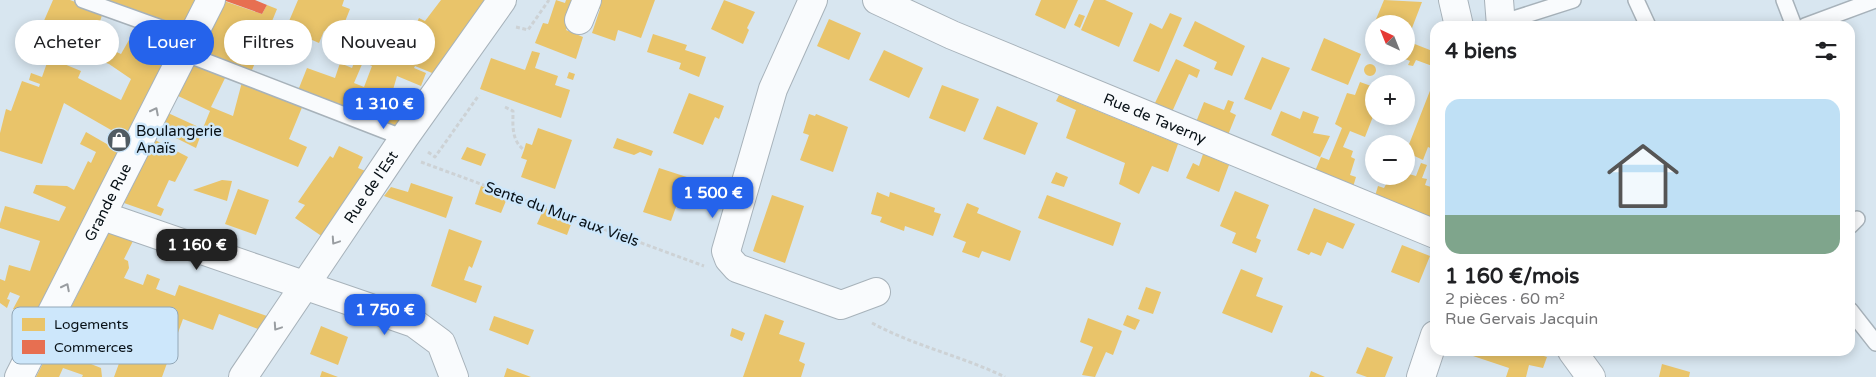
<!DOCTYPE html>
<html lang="fr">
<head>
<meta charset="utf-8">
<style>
  :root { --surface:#fff; --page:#f2f2f2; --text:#202124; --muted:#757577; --accent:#2563eb }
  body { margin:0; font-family:"Varela Round",sans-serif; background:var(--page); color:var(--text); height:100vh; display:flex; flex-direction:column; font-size:19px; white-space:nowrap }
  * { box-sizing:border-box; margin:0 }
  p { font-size:16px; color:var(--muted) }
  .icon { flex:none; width:28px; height:28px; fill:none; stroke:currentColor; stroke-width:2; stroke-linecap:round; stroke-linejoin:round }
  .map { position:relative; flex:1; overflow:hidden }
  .panel { position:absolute; left:1430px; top:21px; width:425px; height:335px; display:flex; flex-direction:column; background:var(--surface); border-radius:15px; box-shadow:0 2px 12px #0003 }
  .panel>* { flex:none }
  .top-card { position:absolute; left:15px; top:20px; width:475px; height:45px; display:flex; gap:10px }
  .needle { width:32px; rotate:317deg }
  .buttons { position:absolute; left:1365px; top:15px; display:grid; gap:10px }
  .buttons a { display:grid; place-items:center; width:50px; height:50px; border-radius:50%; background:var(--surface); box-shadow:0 2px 12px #0003; font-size:25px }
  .price { position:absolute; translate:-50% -42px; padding:0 11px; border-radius:10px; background:var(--accent); color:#fff; font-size:16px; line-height:32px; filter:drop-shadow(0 1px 2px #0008) }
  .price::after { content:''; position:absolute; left:50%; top:30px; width:15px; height:11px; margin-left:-8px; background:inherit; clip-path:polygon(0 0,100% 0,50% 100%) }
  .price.current { background:#222; color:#fff }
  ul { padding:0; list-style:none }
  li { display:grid; align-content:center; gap:10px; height:265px; padding:0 15px }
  li span { display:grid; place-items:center; height:155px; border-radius:15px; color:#555 }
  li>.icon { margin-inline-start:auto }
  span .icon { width:90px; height:90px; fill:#fffc; stroke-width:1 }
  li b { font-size:21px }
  h2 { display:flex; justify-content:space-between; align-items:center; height:60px; padding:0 15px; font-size:21px }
  .pill { padding:0 18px; border-radius:22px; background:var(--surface); box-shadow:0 2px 12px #0003; font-size:18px; line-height:45px }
  .pill.current { background:var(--accent); color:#fff }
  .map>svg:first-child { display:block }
  .homes { fill:#e9c46a; fill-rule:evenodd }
  .shops { fill:#e76f51 }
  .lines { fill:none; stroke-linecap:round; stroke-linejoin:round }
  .lane-casing { stroke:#a7b2ba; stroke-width:18 }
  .street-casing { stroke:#a7b2ba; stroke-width:30 }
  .secondary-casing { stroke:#a7b2ba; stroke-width:30 }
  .path { stroke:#cdd2d5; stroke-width:3; stroke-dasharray:4 2.5; stroke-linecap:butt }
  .lane { stroke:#f9fbfd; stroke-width:15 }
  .street { stroke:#f9fbfd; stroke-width:28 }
  .secondary { stroke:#f9fbfd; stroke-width:28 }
  .oneway { stroke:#999da1 }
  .labels { text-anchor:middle; stroke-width:5; stroke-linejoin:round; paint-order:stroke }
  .street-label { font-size:15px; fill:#081117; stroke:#cde7fb }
  .poi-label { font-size:15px; fill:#081117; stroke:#cde7fb; text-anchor:start }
  .key { fill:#cde7fb; stroke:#92a7b7; stroke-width:1 }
  .key-label { font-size:14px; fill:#081117 }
</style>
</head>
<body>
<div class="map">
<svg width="1876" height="377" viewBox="0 0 1876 377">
  <rect width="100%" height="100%" fill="#d8e6f0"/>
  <path class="homes" d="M53 0H70L103 12 96 34 100 35 98 44 121 54 129 40 146 49 154 31 177 39 125 138 64 103 42 164 0 151V133L6 109 11 111 22 81 39 87 40 84 29 80 31 73 42 77 48 60 38 56 44 42 57 47 52 59 81 71 78 78 121 100 131 79 109 64 53 42 59 29 43 23Z
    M99 0H196L181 32Z
    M298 0H344L342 6 350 9 344 24 349 26 343 39 324 31 319 43 303 36 297 49 286 43 281 57 275 54Z
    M441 0H490L437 75 415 66 414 68 426 73 421 86 397 76 388 107 406 118 398 130 297 93 307 68 335 78 340 63 352 68 361 45 398 59 405 48 401 47 405 36 411 39 417 30 414 28 419 18 425 21ZM363 62 372 66 364 87 354 83Z
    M556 0 565 3 566 0H580L566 30 583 37 576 59 535 43 543 23 548 24Z
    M591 0H655L641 38 618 30 615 41 592 33 600 9 589 4Z
    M724 0 755 12 747 28 749 30 743 44 711 29Z
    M1041 0H1078L1065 29 1035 15Z
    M1094 0H1105L1133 13 1119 47 1081 30Z
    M1384 0 1422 2 1407 41 1435 52V67L1416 60 1413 66 1408 65 1410 61 1398 56H1406V24H1374Z
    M224 1 262 14 267 5 277 9 250 75 197 55Z
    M1170 13 1182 18 1159 72 1133 61 1150 23 1162 29Z
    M1079 14 1085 16 1080 28 1074 25Z
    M829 19 861 33 849 60 817 46Z
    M1195 21 1245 46 1232 76 1214 69 1217 62 1183 46Z
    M653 34 687 45 685 50 706 57 699 77 679 69 681 63 647 52Z
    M1324 38 1361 54 1348 85 1311 70Z
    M884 50 923 68 909 98 869 80Z
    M532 51 540 53 535 68 558 76 555 85 570 90 561 118 480 89 491 58 525 70Z
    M1262 57 1290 68 1271 110 1244 99Z
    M1176 59 1200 70 1197 78 1189 74 1172 112 1154 105Z
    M192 63 226 76 211 107 233 116 242 82 303 105 289 139 307 147 298 167 203 128 210 111 176 95Z
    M1364 70a6 6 0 1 1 12 0a6 6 0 1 1-12 0Z
    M569 72 575 74 573 80 567 78Z
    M1435 78V150L1428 147 1423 160 1406 152Z
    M1360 82 1374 87 1370 105 1374 107V114L1365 137 1350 131 1343 147 1353 151 1351 157 1355 159 1350 175 1356 177 1353 187 1315 171 1321 157 1329 160 1342 128 1335 124 1347 93 1355 95Z
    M942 85 979 99 965 132 929 118Z
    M689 93 724 106 719 119 715 117 703 145 673 133Z
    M1059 95 1178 144 1168 172 1152 166 1139 194 1119 184 1125 163 1066 138 1076 110 1056 101Z
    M1228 100 1234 102 1230 112 1236 115 1228 135 1196 122 1204 102 1224 110Z
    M997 106 1038 123 1025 155 983 139Z
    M1281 111 1300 119 1303 111 1319 117 1313 133 1330 136 1320 157 1271 135Z
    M168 113 203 129 196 148 160 130Z
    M809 114 815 116 816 114 848 127 833 172 800 160 809 135 803 133Z
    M538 128 572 140 555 189 521 177 527 160 521 158 524 150 526 143 532 145Z
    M86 132 112 147 116 146 120 149 33 320 13 309 20 296 10 292 7 299 10 300 7 308 0 303V279L5 281 9 265 30 271 40 241 0 228V223L5 206 59 221 66 207 33 193 36 185 67 186 74 190 88 161 91 163 96 152 80 144Z
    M617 138 653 151 651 156 640 152 634 155 613 148Z
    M155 140 188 157 175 182 169 180 157 206 164 209 161 216 124 203Z
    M339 146 363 157 358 168 368 172 323 237 295 218 305 205 298 202 330 156 333 158Z
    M467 147 486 154 481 166 461 159Z
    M1203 154 1229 165 1219 192 1186 178 1193 163 1199 166Z
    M1421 163 1427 165 1422 178 1427 179 1425 185 1434 188 1432 194 1435 195V210L1431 220 1375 196 1378 186 1384 188 1390 177 1394 179 1397 176 1406 180 1409 174 1416 176Z
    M659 168 693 179 686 195 681 193 671 221 643 212Z
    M1056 172 1068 177 1064 187 1051 183Z
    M222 180 232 181 227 201 193 190Z
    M411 183 453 197 446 218 384 196 391 187 408 192Z
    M481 186 508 196 501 213 475 204Z
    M238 189 269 200 256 235 225 224Z
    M1235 191 1269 205 1256 238 1261 240 1256 253 1232 243 1236 233 1220 226Z
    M877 192 889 197 890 192 935 208 934 212 941 214 933 236 905 226 904 231 880 222 882 217 871 214Z
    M772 195 804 206 785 263 753 251Z
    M1047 195 1121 223 1113 246 1038 218Z
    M967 203 979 208 977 213 1021 231 1010 261 982 251 979 258 962 252 966 242 953 237Z
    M544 208 573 219 567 235 537 224Z
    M1314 208 1355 224 1343 249 1327 242 1321 256 1311 252 1309 255 1297 250Z
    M449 229 482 241 472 268 469 266 464 280 482 286 476 303 431 286Z
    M109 232 133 241 124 259 128 261 129 268 124 278 143 285 147 274 160 279 156 289 175 296 179 285 267 316 258 329 219 314 213 330 183 319 162 377H114L136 317 110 307 103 324 92 318 86 332 95 336 88 352 95 354 91 364 101 368 102 377H82L83 375 63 368 59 377H36Z
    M1402 245 1430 256 1419 283 1391 272Z
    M1241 269 1263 278 1256 296 1283 306 1272 333 1222 313Z
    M1146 287 1161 292 1153 314 1138 309Z
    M765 314 784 321 779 334 805 343 799 361 805 364 801 377H743Z
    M1127 315 1140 320 1135 330 1123 325Z
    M494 316 534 330 528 345 489 330Z
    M1088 318 1122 331 1113 355 1106 352 1095 377 1082 375 1093 347 1080 342Z
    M321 326 348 337 338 365 310 354Z
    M732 328 745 333 742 341 730 336Z
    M1367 347 1393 357 1385 377H1367L1356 373Z
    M1528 351 1547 357 1543 368 1529 365 1526 377H1506L1509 368 1461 352Z
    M1662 364 1690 372 1689 377H1659Z
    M507 368 531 377H504Z
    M322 371 338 377H320Z
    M1311 371 1325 377H1309Z"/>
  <path class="shops" d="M223 0H255L267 5 262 14Z"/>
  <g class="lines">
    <g class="lane-casing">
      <path id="lane" d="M83 0 192 39
        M1636 0 1648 26
        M1784 0 1794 26
        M1501 23 1573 0
        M1805 26 1875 0
        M184 53 404 138
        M1850 226 1857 219
        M1850 310 1876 343"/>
    </g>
    <g class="street-casing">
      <g id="street">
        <path d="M813 0 773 89 726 251 729 259 737 268 841 305 876 292"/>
        <path id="s1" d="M877 0 952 35 1435 234"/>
        <path d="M1453 0 1459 26"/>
        <path d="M1499 0 1501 26"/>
        <path d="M579 20 587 0"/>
        <path d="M103 216 414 323 441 343 454 377"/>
        <path d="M1572 351 1591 377"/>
        <path d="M1421 377 1435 335"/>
      </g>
    </g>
    <g class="secondary-casing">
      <g id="secondary">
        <path id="s2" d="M19 377 211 0"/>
        <path id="s3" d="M243 377 404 138 502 0"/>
      </g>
    </g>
    <path class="path" d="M516 27 528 30 549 0
      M505 107 513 111C513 125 511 140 524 150
      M428 152 435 157 479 95
      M421 162 704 266
      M872 323C914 346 962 356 1005 377"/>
    <use href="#lane" class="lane"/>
    <use href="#street" class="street"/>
    <use href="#secondary" class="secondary"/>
  </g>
  <defs><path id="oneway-chevron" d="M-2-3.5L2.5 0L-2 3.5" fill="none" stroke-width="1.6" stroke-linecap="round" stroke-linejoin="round" transform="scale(1.25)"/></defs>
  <g class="oneway">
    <use href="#oneway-chevron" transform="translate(155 111) rotate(-63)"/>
    <use href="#oneway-chevron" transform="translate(335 241) rotate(124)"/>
    <use href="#oneway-chevron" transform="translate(66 287) rotate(-63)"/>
    <use href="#oneway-chevron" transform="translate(277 327) rotate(124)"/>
  </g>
  <defs>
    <g id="shop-disc" transform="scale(1.25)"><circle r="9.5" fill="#515c63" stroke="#cde7fb"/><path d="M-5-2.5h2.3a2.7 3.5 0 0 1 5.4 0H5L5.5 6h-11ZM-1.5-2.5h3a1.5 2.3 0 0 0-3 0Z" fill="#fff"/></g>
  </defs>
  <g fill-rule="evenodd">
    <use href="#shop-disc" x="119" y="140"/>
  </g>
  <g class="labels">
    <g class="street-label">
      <text dy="5" stroke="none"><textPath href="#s1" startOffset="302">Rue de Taverny</textPath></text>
      <text dy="5" stroke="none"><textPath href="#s3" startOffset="229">Rue de l'Est</textPath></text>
      <text dy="5" stroke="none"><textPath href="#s2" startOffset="196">Grande Rue</textPath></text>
      <text transform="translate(562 214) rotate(20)" y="5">Sente du Mur aux Viels</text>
    </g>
    <g class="poi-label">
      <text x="136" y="136">Boulangerie<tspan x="136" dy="17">Anaïs</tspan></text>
    </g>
  </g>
  <rect x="12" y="307" width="166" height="57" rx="8" class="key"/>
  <rect x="22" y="318" width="23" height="13" fill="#e9c46a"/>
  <rect x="22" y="340" width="23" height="14" fill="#e76f51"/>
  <g class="key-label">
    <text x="54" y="329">Logements</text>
    <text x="54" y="352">Commerces</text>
  </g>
</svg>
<div class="buttons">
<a><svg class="needle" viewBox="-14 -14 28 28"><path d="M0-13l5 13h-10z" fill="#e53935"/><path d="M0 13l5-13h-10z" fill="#757577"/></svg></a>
<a>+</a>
<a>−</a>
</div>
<b class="price" style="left:384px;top:130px">1 310 €</b>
<b class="price" style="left:713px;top:219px">1 500 €</b>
<b class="price current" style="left:197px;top:271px">1 160 €</b>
<b class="price" style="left:385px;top:336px">1 750 €</b>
<div class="top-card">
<a class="pill">Acheter</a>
<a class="pill current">Louer</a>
<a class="pill">Filtres</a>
<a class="pill">Nouveau</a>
</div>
<section class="panel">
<h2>4 biens<svg class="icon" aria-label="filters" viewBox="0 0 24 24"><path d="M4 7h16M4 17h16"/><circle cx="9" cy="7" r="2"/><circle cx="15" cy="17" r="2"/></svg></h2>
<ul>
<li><span style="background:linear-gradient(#bfe0f5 75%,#7fa58c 0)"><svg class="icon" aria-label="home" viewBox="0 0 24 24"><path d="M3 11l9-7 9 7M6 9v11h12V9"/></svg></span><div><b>1 160 €/mois</b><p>2 pièces · 60 m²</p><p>Rue Gervais Jacquin</p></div></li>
</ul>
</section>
</div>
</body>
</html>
